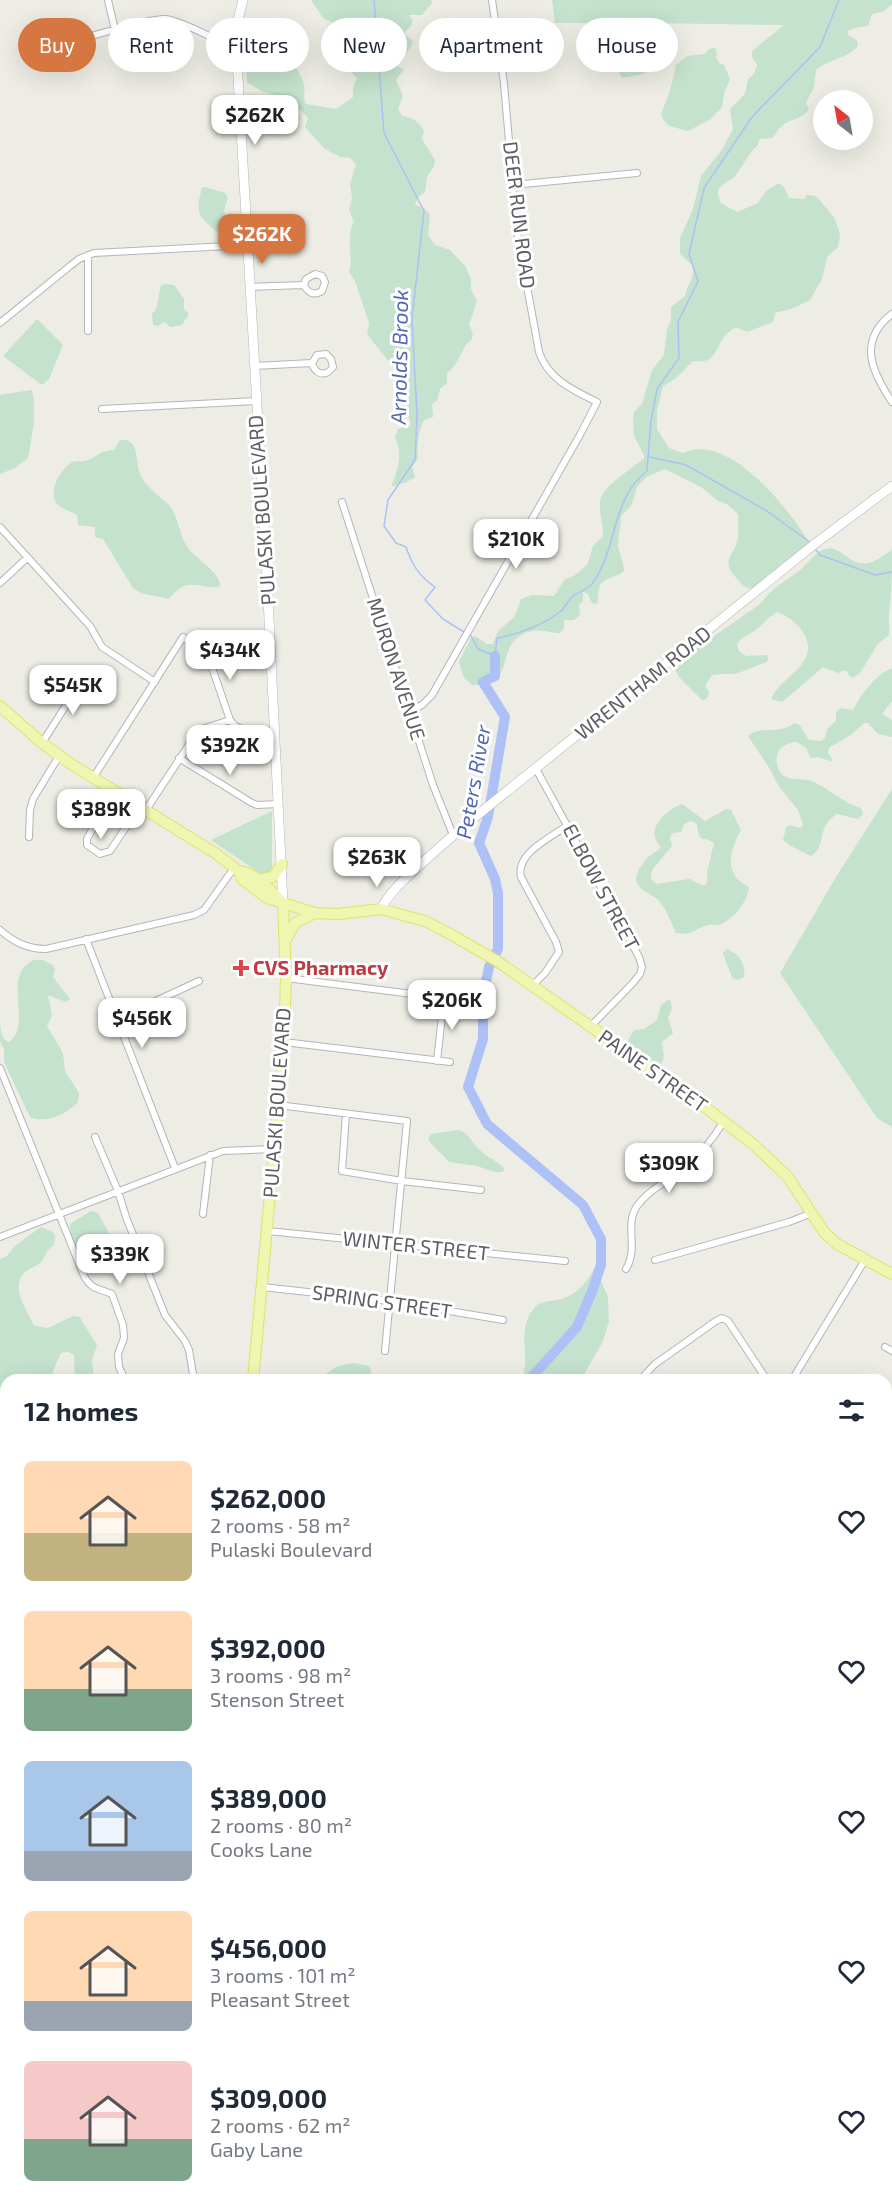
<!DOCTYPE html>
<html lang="en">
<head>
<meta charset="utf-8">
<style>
  :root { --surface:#fff; --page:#f2f2f3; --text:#1f2937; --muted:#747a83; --accent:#d67742 }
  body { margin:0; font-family:"Exo 2",sans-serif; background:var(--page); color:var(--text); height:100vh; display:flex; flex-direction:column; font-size:22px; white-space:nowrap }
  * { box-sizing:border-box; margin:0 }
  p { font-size:20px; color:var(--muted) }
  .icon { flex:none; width:33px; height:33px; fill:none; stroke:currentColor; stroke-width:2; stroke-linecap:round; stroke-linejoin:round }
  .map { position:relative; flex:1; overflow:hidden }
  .drawer { position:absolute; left:0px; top:1374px; width:892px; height:836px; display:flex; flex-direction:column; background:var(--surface); border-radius:18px 18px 0 0; box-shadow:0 6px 24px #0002 }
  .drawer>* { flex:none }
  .banner { position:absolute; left:18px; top:18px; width:856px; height:54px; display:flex; gap:12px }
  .needle { width:39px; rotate:329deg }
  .tools { position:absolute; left:813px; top:90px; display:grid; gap:12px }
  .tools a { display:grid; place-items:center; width:60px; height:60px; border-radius:50%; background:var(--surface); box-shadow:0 6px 24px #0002; font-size:30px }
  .price { position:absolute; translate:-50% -51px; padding:0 14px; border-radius:12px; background:#fff; color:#222; font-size:20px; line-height:39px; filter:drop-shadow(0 2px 3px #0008) }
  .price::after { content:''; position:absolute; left:50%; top:36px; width:18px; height:14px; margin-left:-9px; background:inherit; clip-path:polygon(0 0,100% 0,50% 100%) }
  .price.current { background:var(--accent); color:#fff }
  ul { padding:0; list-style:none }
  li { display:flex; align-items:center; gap:18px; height:150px; padding:0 24px }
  li span { display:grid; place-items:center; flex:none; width:168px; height:120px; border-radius:9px; color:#555 }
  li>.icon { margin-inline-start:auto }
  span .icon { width:72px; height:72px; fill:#fffc; stroke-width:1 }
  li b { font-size:26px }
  h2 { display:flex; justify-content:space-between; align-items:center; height:72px; padding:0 24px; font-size:26px }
  .chip { padding:0 21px; border-radius:27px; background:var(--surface); box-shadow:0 6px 24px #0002; font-size:21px; line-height:54px }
  .chip.current { background:var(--accent); color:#fff }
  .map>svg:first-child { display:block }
  .green { fill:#c4e2cd; fill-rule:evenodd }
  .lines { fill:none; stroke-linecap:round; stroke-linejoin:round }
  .stream { stroke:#adc1f6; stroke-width:1.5 }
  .river { stroke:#adc1f6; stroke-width:10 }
  .street-casing { stroke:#b5b5ba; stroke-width:8 }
  .secondary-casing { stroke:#b6b7bd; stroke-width:10 }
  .primary-casing { stroke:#e1e269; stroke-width:12 }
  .street { stroke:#fff; stroke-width:6 }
  .secondary { stroke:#fff; stroke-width:9 }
  .primary { stroke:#eef6b1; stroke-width:10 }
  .health-dot { fill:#e0444e; stroke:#fff; stroke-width:2 }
  .labels { text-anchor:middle; stroke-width:6; stroke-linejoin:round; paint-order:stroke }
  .street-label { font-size:20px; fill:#5d5e64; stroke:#fff }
  .health-label { font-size:20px; font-weight:bold; fill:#be3a42; stroke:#fff; text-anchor:start }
  .water-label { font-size:21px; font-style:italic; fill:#5266b6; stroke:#fff }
</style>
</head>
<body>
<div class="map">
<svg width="892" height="2209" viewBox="0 0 892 2209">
  <rect width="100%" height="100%" fill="#edede5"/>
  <path class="green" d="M311 0H431L432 3 422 15H409L413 21 411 26 405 32 406 36 411 39 413 42 409 50 396 63 397 66 404 69 396 80 403 96 398 109 402 116C413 117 419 122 424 131L422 139 435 160 434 166 427 177 425 192 418 197 415 205 424 208 430 215 428 235 435 245 450 250 465 266 471 279V289L477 301 469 325C471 329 474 334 472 339 470 342 467 342 465 346 460 355 456 367 447 373V383L440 389 437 401 432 404 433 417 424 420C418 432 417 445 418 458L412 467 415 477 407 482 391 487C398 470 403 454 395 437L398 429 411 425 409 418 400 404C400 399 403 395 404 391 405 378 375 345 367 334L369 325 368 320 355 281 349 272C354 256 345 237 354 222L349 210 352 198 350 184 356 164 350 158 340 157 325 149 305 127 308 118 290 99 261 91 247 82 246 64 250 41C258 38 270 41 278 45 281 52 286 53 291 59 295 65 302 77 304 85 306 92 302 97 306 104L336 109 353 97V87L357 78 351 72 342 49 333 35 334 27 332 22 323 18Z
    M552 0H892V4L883 12 872 14 868 26 854 28 848 31V35L857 40 858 46C847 59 829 59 816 70L814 87 806 103 809 109C802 120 790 118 781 127 777 130 776 135 772 138L759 139 758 145C747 154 744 166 734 177 730 181 722 183 719 189 717 194 719 198 721 203L737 212 758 203 766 191 779 183 784 187 789 198 804 199 807 195 816 196 834 217 840 234 838 247 827 257 822 279 810 300 794 308 775 313 773 322 747 332 736 327C711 341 723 365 693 361L675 379 663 386 657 411V429L663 439 669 448 683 453C728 431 789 509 809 542 800 550 792 558 781 564L780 569 754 588C747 589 743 586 738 580 718 558 735 558 738 537 739 534 738 517 738 514L727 504 718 501 701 487 665 469 646 477 637 487 631 506 621 516C621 526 618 536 618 546 619 555 624 561 624 571 617 578 603 576 599 588 598 593 598 599 597 604L592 603 588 594 583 592V601L579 605 580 615 574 620H564V628L560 633C552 633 541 629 532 631 490 641 522 685 472 685L464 678 459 662 471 638 475 636 487 644H493L498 631 515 616 521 599 532 595 554 596 565 579 574 576 587 565 593 546 603 536C603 525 599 513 600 502 601 486 634 468 644 458V455L634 436 633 418 634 412 642 404 652 370 664 355 667 329 671 320V307L685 296C687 284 696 278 692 265L680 254V238L693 209 701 176 722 150 733 129 730 109 745 94 748 79C754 75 755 72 757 65L752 57V51L784 25 651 23C651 30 650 37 650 43 652 73 654 73 622 78L617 69C604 64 604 60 601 46 600 40 596 33 593 27L595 23H555Z
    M715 47 717 53 716 58 720 64 724 65 730 79 724 93 722 107 711 119 688 131 669 126 663 119 661 114 670 91 676 65 687 56 705 54 708 50Z
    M205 187 225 193 228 198 224 211 231 226 229 231 220 234C200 218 194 215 202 188Z
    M165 284 174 285 184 299V309L189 314 182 325 170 327 164 322 158 326 153 325 152 314 156 309 161 285Z
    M37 319 63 345 49 379 42 385 3 356Z
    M32 390C37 412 32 436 28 458L15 468 0 474V395Z
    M120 440C139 438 135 457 139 471 141 479 146 484 152 490 158 497 167 501 172 509 179 521 180 537 188 548 196 559 221 573 220 586 208 590 197 582 184 586 178 588 173 595 168 599L141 593 133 588 103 539 95 537V527L78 525 77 515C71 511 62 509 57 504 48 491 59 471 71 463 76 460 79 462 84 461 96 459 97 451 114 450Z
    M830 548C840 550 843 555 852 560 867 569 880 559 892 549 892 571 892 591 889 612 888 619 890 627 889 635L877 645 860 673 852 678 845 670 838 673 823 667 782 702 771 699C781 676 819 665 805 636 798 623 791 618 777 612 765 619 766 622 757 629 749 636 742 635 737 645L739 651 746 656 767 655 768 659 767 662C757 665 747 670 738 673 730 675 721 673 712 675L705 686 709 692 708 697 703 701 679 677 675 669 690 653 760 604C771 589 785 581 800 570 811 562 814 550 830 548Z
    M892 668V701L882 714 892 720V737L878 734 868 723H864L852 734 829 748 828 753 833 760 831 761 818 757 811 758 806 748 797 742C777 743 771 759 782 775 792 782 803 777 814 782 830 790 844 803 861 808L863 814 858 819 837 814C815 827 828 846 811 856L791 846 783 840 786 828 790 825 801 828 803 824 798 810 778 785 770 769 748 736C761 725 781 735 794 723L800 725 809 740 821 741 825 738 827 729 836 721V712L841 708 853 710C861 695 876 674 892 668Z
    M892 789V1127L877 1118 780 973 836 877Z
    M682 804 705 821 726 809 731 810 741 830C729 851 723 875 749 887 747 902 735 918 721 924 716 926 712 924 707 925 694 930 690 936 676 933 671 922 667 911 660 902 652 892 639 893 636 879L639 869 647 858 661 848C660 845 657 843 656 840 649 824 670 808 682 804ZM692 821 697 824C699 845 702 835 714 843L707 872 708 875 706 885H702L689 879 656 884 651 879 652 870 672 846 670 838 672 833 681 832 684 824Z
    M272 811V868L268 874H261L211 840Z
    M727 949C739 954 746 963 744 977L738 980 732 978 723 953Z
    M34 960H43L53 965 55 970 53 977 70 999 66 1002 48 995 52 1016 47 1026 63 1053 65 1071 79 1093 78 1102C67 1114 46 1124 30 1117L4 1062V1049L0 1041V1019C1 1028 0 1039 9 1042 34 1024 0 975 34 960Z
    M670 999 672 1008 668 1018 673 1033 662 1042 664 1058 661 1064C649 1063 634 1052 627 1042L634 1030 644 1029 657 1020 661 1005Z
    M458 1130C469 1132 473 1145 482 1152 490 1159 498 1161 505 1169L502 1172H494L477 1166 449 1162C444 1155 431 1146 428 1139L431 1134Z
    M91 1211 98 1213 112 1239 113 1245 126 1248 127 1257C120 1272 111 1267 99 1262 95 1260 94 1262 89 1261 75 1257 70 1236 70 1224Z
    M41 1227 53 1232 55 1236 54 1245C46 1249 46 1257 40 1263 35 1267 28 1269 24 1273 10 1288 28 1312 34 1326L48 1328 73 1316 80 1317C85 1328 92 1335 97 1346L92 1359 94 1380H75L74 1355 68 1352 61 1353 53 1371V1380H6V1444L0 1440V1259C9 1257 9 1252 15 1246 23 1240 32 1233 41 1227Z
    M598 1266 601 1281 608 1297 609 1321 603 1341 581 1380H522C531 1355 515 1330 535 1307 540 1301 550 1302 557 1300 576 1296 587 1283 595 1267Z
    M354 1363 369 1366 374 1380H316L338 1366Z
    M892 1738V1811L886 1803 887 1739Z
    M493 2204H714L717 2209H496Z"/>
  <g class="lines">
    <path class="stream" d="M374 0 384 133 424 211 412 319 417 414 415 460 388 500 384 526 396 543 406 547C412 565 419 576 435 587L425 600 443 619 464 632
      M650 457 686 465 767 511 811 543
      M815 549 820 555 875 575 892 572
      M468 634 471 636 478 649 495 656 497 638C516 635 546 624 561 611 565 607 568 601 572 597 579 591 589 590 594 581 618 546 611 499 647 471L651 421 657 389 679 358 678 322 698 281 689 254 704 188 752 117 820 47 839 0"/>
    <path class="river" d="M495 656V676L483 682 505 717 488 817 479 843 495 879 498 893V949L489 967 483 996V1039L468 1087 487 1124 583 1205 601 1239V1265L593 1289 577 1327 529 1380"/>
    <g class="street-casing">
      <path id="street" d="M108 0 115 30
        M88 37C103 33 155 17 166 19 191 24 212 40 236 47
        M513 185 637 173
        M88 255V331
        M249 287 304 285C308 293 314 296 322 291L325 282 322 276 315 274 306 279 304 285
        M892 314C857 341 872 372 892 402
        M0 323 70 266 79 259 94 253 247 245
        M254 366 312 363C315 374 325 378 333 367L331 359 326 354 317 355 312 363
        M102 409 256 401
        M342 502 433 785 453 835
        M0 527 90 626 102 647 155 682
        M0 583 27 558
        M409 711 422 705 432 695 581 433 597 402C573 390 548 379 539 352L517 232 504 84 492 0
        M42 743 84 677
        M179 758 252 803 257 805 279 804
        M536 769 624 929 639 957 642 967 640 974 632 984 590 1027
        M93 778 183 637 207 653 230 720C240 735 259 731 275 731
        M113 790 87 839V845L100 854 110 851 140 806
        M146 810 196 734 205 728 230 720
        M29 837 30 810 33 799 59 756
        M0 930C14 942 27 949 46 949L194 915 204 910 234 868
        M86 939 175 1168
        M286 978 444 998 437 1061
        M532 986 545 973 559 952 556 942 521 877C515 853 552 837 568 825
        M117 1019 199 981
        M284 1042 450 1062
        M0 1068 84 1276C92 1290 98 1288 112 1294L123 1325 124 1338 118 1354 119 1367 125 1380
        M278 1105 407 1121 385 1351
        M346 1113 342 1171 402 1181 481 1190
        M95 1137 118 1191 126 1217 165 1315 185 1341 189 1350 194 1380
        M203 1214 210 1155
        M268 1231 565 1261
        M0 1237 223 1151 275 1149
        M655 1260 789 1222 812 1213
        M626 1269C639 1247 624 1225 637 1206 650 1188 672 1179 688 1165 703 1152 714 1137 724 1121
        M262 1287 390 1301 503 1320
        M885 1347 892 1351
        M640 1380 655 1364 716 1321 722 1318 728 1321 767 1380
        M792 1380 865 1260
        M886 1426 892 1428
        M886 1478 892 1479
        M0 1493H6
        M0 1556 6 1555
        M886 1566 892 1575
        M886 1595 892 1591
        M0 1823 6 1821
        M886 1872 892 1884
        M0 1928 6 1944
        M0 2014 6 2012
        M886 2016 892 2013
        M0 2098 6 2096
        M886 2130 892 2129
        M289 2204 293 2209
        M493 2204 496 2209
        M109 2209 128 2204
        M467 2209 477 2204"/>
    </g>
    <g class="secondary-casing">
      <path id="secondary" d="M243 0 237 23V60L267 578 283 904
        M381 909C390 891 406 878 421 864 445 842 470 821 496 800L816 543 892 486
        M0 1919 6 1917
        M0 2167 6 2165
        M0 2178 6 2194
        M10 2204 12 2209
        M368 2204 372 2209
        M831 2204 834 2209"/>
    </g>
    <g class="primary-casing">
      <path id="primary" d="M0 706 42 743 71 764 215 853 239 871 242 879 267 898 315 913 338 914 381 909 406 916 425 921 452 935 497 961 701 1104 753 1144 788 1177 824 1232 837 1244 892 1274
        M239 871C256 873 272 891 283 904
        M257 880 273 877 282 864
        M286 939 295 923 315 913
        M253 1380 284 1042 286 978 283 904
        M886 1673 892 1669
        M152 2204 153 2209"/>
    </g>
    <use href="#street" class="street"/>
    <use href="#secondary" class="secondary"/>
    <use href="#primary" class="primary"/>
  </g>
  <path class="health-dot" d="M238 959h6v6h6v6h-6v6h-6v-6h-6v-6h6z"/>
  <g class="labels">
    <g class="street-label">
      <text transform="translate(519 215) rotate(83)" y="7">DEER RUN ROAD</text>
      <text transform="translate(262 510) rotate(-94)" y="7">PULASKI BOULEVARD</text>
      <text transform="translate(396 669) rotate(72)" y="7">MURON AVENUE</text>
      <text transform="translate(643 683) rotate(-39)" y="7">WRENTHAM ROAD</text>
      <text transform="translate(601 887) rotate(62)" y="7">ELBOW STREET</text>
      <text transform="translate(653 1071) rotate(35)" y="7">PAINE STREET</text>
      <text transform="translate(277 1103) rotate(-86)" y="7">PULASKI BOULEVARD</text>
      <text transform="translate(416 1246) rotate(6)" y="7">WINTER STREET</text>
      <text transform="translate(382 1302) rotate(8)" y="7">SPRING STREET</text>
    </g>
    <g class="health-label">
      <text x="253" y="975">CVS Pharmacy</text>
    </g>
    <g class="water-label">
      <text transform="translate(400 357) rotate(-89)" y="7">Arnolds Brook</text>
      <text transform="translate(474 782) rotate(-80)" y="7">Peters River</text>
    </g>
  </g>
</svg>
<div class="tools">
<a><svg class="needle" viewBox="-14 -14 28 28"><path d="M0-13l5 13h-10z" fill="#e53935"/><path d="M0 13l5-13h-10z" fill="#747a83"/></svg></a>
</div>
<b class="price" style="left:255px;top:146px">$262K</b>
<b class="price current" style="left:262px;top:265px">$262K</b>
<b class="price" style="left:516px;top:570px">$210K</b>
<b class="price" style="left:230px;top:681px">$434K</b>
<b class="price" style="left:73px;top:716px">$545K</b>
<b class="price" style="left:230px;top:776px">$392K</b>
<b class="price" style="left:101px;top:840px">$389K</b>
<b class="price" style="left:377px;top:888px">$263K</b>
<b class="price" style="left:452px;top:1031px">$206K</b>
<b class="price" style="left:142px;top:1049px">$456K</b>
<b class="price" style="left:669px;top:1194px">$309K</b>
<b class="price" style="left:120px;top:1285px">$339K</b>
<div class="banner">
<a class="chip current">Buy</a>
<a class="chip">Rent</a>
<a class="chip">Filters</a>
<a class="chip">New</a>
<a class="chip">Apartment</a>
<a class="chip">House</a>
</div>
<section class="drawer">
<h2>12 homes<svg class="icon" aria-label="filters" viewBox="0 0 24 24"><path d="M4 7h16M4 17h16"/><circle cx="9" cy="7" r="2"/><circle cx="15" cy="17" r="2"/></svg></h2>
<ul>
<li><span style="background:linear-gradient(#ffd9b3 60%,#c2b280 0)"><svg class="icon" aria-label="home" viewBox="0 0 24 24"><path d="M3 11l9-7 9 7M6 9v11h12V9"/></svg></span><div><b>$262,000</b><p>2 rooms · 58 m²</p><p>Pulaski Boulevard</p></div><svg class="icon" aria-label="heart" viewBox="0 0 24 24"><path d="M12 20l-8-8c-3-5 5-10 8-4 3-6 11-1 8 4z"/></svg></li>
<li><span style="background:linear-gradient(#ffd9b3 65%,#7fa58c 0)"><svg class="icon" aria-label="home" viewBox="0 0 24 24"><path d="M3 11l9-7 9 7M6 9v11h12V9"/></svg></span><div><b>$392,000</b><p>3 rooms · 98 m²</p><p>Stenson Street</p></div><svg class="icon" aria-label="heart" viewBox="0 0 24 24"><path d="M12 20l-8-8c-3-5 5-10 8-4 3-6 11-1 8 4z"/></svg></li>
<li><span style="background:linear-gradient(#a9c7e8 75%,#9aa5b1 0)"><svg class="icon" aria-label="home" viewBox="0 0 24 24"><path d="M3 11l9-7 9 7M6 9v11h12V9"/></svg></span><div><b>$389,000</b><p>2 rooms · 80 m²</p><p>Cooks Lane</p></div><svg class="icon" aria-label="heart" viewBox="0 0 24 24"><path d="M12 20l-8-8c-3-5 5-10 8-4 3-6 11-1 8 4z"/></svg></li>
<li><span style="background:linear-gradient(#ffd9b3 75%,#9aa5b1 0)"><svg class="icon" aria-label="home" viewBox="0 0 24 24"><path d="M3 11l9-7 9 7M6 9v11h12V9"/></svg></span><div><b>$456,000</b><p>3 rooms · 101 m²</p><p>Pleasant Street</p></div><svg class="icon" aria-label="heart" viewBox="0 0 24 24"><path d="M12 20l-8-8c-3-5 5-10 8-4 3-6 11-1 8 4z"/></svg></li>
<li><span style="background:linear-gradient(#f6c9c9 65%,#7fa58c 0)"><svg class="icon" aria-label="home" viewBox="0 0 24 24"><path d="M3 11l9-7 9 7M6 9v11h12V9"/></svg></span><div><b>$309,000</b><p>2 rooms · 62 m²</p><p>Gaby Lane</p></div><svg class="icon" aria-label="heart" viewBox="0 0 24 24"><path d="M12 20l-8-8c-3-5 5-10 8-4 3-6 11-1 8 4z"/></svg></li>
</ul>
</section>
</div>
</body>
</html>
